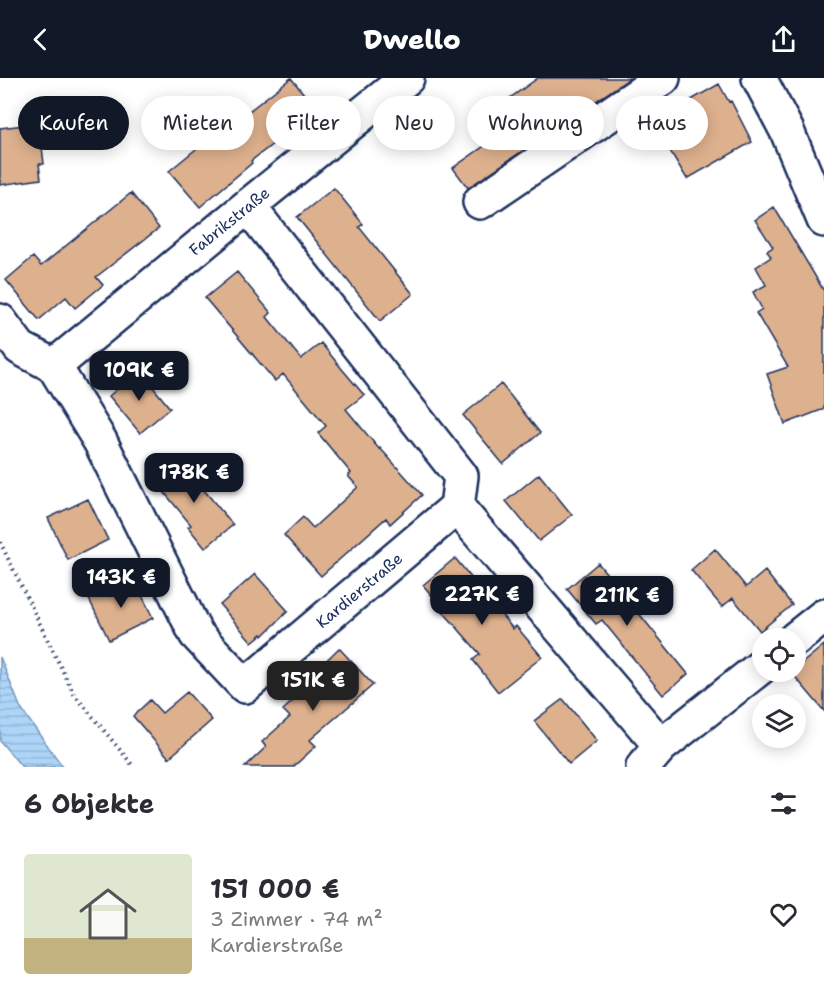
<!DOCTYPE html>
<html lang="de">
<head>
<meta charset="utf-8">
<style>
  :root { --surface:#fff; --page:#f7f7f7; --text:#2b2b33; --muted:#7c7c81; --accent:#111827 }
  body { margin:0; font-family:"Shantell Sans",sans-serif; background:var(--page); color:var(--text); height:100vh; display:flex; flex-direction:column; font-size:22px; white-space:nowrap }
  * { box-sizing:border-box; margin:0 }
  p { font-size:20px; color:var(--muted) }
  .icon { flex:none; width:33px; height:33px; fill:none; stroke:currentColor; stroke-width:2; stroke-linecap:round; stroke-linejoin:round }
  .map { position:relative; height:689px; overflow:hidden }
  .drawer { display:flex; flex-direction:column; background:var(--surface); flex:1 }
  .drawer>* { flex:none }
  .guide { position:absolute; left:18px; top:18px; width:789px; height:54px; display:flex; gap:12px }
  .buttons { position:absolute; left:752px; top:550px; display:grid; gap:12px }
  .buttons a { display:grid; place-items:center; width:54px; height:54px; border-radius:50%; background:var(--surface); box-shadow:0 3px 15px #0003; font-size:30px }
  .price { position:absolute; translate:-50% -51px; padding:0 14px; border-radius:12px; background:var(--accent); color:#fff; font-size:20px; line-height:39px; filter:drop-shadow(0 2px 3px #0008) }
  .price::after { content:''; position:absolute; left:50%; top:36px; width:18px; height:14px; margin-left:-9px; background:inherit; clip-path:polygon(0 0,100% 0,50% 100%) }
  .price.on { background:#222; color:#fff }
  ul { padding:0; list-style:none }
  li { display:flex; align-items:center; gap:18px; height:150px; padding:0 24px }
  li span { display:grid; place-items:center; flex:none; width:168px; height:120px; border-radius:6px; color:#555 }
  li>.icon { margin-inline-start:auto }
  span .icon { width:72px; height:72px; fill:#fffc; stroke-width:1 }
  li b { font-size:26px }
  h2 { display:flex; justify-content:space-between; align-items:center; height:72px; padding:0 24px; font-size:26px }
  .pill { padding:0 21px; border-radius:27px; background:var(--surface); box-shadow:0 3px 15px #0003; font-size:21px; line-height:54px }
  .pill.on { background:var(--accent); color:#fff }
  header { display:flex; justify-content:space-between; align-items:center; height:78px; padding:0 24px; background:var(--accent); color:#fff; font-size:27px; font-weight:800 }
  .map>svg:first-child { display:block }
  .water { fill:url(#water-rules); stroke:#7293ba; stroke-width:1.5 }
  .building { fill:#deb18e; stroke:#1b2f5e; stroke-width:1.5 }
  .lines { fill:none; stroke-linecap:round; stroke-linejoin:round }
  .minor-casing { stroke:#1b2f5e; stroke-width:38 }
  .path { stroke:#1b2f5e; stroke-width:4; stroke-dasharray:1.5 4.5; stroke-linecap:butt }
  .minor { stroke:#fff; stroke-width:33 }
  .labels { text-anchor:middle; stroke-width:4.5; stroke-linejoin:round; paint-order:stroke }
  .street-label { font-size:16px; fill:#1b2f5e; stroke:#fff }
</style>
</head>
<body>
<header><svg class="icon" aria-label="back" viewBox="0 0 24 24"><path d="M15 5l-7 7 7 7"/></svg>Dwello<svg class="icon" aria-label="share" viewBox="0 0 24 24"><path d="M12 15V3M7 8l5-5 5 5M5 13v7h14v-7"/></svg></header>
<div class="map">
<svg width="824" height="689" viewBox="0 0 824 689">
  <defs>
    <pattern id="water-rules" width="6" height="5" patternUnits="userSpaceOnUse" patternTransform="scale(1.5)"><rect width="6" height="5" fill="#acd5f7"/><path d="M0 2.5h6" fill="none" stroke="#93b7d6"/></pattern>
  </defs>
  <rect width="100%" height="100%" fill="#fff"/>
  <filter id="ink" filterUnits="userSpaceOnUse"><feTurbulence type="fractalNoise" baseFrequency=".0167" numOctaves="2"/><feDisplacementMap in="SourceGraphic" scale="12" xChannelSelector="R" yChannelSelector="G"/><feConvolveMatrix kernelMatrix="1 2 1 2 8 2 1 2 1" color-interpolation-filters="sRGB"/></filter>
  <g filter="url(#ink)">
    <path class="water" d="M0 579 21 631 63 689H22L0 663Z"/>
    <path class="building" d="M291 0 317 32 251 83 252 85 200 129 169 93 223 49 225 52Z
      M538 0H630L468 110 453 90 507 52 493 32Z
      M719 6 729 24 731 23 752 64 687 101 654 46 631 63 622 50 646 34 653 44Z
      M33 46 35 61 41 60 44 86H39L41 101 0 107V50Z
      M334 110 363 146 359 149 413 216 380 243 297 139Z
      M131 115 159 150 96 199 103 207 75 230 66 219 39 242 6 202 33 179 41 188Z
      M774 129 824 213V331L785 346 767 296 788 289 756 235 762 231 753 214 766 207 756 189 771 179 767 173 773 169 755 142Z
      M237 194 271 235 267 239 301 281 321 265 342 291 364 317 346 331 379 371 380 370 422 417 390 446 386 440 321 498 284 457 303 439 313 450 358 409 348 398 351 395 318 355 326 348 283 296 275 303 205 220Z
      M139 292 170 330 140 355 109 318Z
      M501 306 540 355 503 386 463 337Z
      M180 383 233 447 205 470 188 449 191 447 155 403Z
      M539 396 572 437 539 463 506 423Z
      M88 421 108 462 68 482 48 440Z
      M715 471 746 509 765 493 792 527 760 553 733 520 722 529 691 492Z
      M455 480 513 551 516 548 542 579 498 614 473 582 480 576 432 521 434 520 423 507Z
      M598 485 688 596 663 617 602 542 596 546 567 511Z
      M255 496 288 533 263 558 262 556 252 564 220 527Z
      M133 499 153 540 109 562 89 521Z
      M824 567V633L791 594H795V591Z
      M339 570 373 607 310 662 316 668 293 689H245L266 669 262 664 290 639 283 632 307 610 302 606Z
      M187 614 212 642 169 680 133 638 150 622 162 635Z
      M563 621 597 663 569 686 534 643Z"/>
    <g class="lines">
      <g class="minor-casing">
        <path id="minor" d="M759 0 787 53 824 142
          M480 124 663 0
          M248 128 461 398 457 429 661 668
          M0 243 20 270 54 288 100 363 196 556 245 608 457 429
          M54 288 248 128 407 0
          M795 561 824 538
          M643 689 661 668 762 588"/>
      </g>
      <path class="path" d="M0 464 74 616 134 689"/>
      <use href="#minor" class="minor"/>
    </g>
  </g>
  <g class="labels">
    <g class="street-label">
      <text transform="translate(229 143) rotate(-39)" y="6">Fabrikstraße</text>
      <text transform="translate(359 512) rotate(-40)" y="6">Kardierstraße</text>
    </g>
  </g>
</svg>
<div class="buttons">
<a><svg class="icon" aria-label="locate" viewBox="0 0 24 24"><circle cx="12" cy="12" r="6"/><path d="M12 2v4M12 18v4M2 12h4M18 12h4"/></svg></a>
<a><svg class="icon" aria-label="layers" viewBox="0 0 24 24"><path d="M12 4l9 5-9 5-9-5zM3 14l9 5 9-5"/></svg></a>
</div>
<b class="price" style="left:139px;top:324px">109K €</b>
<b class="price" style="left:194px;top:426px">178K €</b>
<b class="price" style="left:121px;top:531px">143K €</b>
<b class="price" style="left:482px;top:548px">227K €</b>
<b class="price" style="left:627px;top:549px">211K €</b>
<b class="price on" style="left:313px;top:634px">151K €</b>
<div class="guide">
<a class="pill on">Kaufen</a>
<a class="pill">Mieten</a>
<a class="pill">Filter</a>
<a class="pill">Neu</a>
<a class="pill">Wohnung</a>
<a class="pill">Haus</a>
</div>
</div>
<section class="drawer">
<h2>6 Objekte<svg class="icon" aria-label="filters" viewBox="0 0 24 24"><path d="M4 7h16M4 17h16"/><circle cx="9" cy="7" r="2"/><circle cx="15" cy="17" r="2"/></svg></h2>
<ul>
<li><span style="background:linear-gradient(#dfe7d0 70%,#c2b280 0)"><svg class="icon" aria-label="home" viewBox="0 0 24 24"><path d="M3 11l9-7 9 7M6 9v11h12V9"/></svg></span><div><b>151 000 €</b><p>3 Zimmer · 74 m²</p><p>Kardierstraße</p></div><svg class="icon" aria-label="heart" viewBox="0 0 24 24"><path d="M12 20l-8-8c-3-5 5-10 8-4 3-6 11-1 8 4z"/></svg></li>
</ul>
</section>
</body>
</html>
